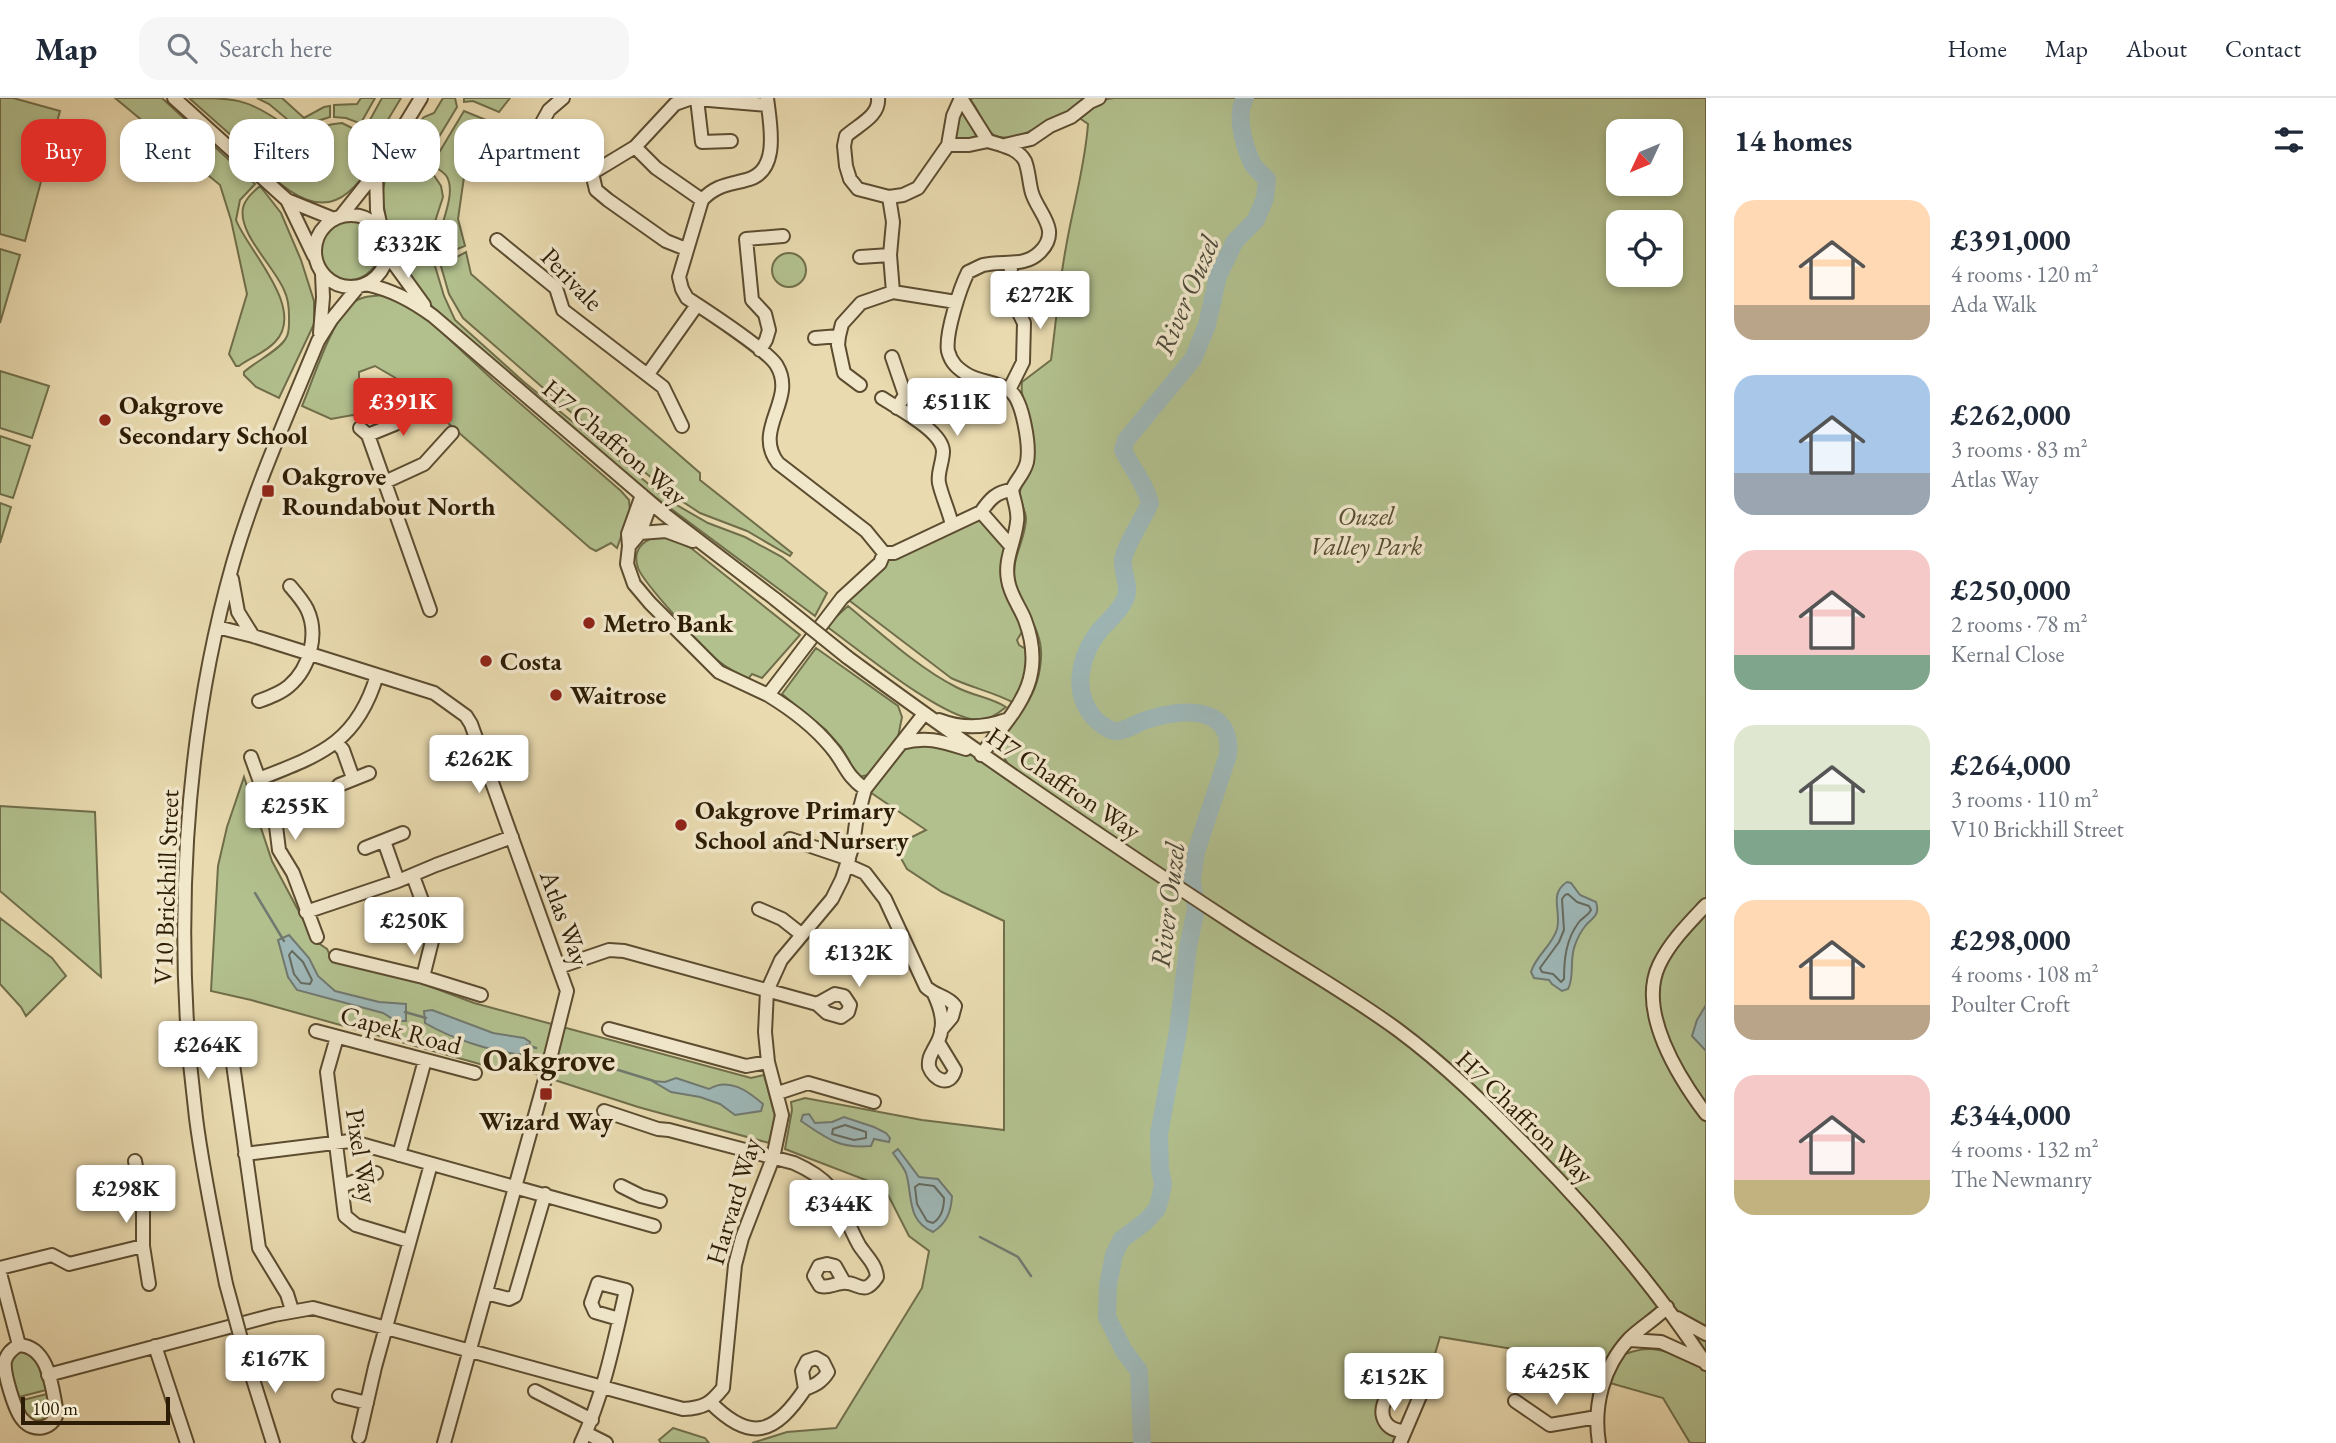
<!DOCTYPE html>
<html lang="en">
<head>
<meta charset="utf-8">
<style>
  :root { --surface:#fff; --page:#f6f6f7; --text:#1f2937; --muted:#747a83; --line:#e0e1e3; --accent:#d93025 }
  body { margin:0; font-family:"EB Garamond",serif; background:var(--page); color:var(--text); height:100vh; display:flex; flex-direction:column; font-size:26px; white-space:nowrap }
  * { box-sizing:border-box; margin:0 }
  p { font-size:23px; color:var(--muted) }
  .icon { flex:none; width:38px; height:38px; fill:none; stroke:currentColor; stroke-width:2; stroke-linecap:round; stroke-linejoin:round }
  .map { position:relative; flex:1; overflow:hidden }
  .details { display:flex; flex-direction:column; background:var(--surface); width:630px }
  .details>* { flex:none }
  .top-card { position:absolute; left:21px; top:21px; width:665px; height:63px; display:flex; gap:14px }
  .needle { width:46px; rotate:226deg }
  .fabs { position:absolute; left:1606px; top:21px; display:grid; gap:14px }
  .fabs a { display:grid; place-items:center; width:77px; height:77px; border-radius:14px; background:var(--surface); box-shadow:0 4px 10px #0003; font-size:35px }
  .scale { position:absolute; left:21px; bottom:18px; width:149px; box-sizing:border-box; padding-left:7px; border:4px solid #2d1d06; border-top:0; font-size:19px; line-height:24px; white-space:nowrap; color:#2d1d06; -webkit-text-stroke:5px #f1e7cb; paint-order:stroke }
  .price { position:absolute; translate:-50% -60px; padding:0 16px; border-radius:7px; background:#fff; color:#222; font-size:23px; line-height:46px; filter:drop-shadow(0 2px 4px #0008) }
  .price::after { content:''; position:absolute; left:50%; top:42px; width:21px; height:16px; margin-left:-10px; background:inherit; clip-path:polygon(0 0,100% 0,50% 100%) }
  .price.active { background:var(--accent); color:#fff }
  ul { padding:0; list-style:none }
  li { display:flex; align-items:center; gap:21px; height:175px; padding:0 28px }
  li span { display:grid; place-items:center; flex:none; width:196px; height:140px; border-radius:21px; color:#555 }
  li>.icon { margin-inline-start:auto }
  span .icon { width:84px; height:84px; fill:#fffc; stroke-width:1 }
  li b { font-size:30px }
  h2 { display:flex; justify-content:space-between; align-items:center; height:84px; padding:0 28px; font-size:30px }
  .pill { padding:0 24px; border-radius:21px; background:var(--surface); box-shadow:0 4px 10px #0003; font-size:24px; line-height:63px }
  .pill.active { background:var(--accent); color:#fff }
  header { display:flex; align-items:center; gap:42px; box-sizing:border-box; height:98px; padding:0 35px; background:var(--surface); border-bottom:2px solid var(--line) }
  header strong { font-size:33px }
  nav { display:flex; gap:38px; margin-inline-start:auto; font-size:24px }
  .search { width:490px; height:63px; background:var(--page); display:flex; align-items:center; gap:18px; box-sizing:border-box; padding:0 24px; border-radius:21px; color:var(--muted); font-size:26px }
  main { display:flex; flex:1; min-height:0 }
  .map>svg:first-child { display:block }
  .green { fill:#b2c08e; stroke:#706e4a; stroke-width:2; fill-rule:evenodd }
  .water { fill:#9eb7b7; stroke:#717970; stroke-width:2 }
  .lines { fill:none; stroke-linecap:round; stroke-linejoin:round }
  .shore { stroke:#666a5e; stroke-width:2 }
  .stream { stroke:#717970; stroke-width:2.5 }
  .river { stroke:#9eb7b7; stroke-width:18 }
  .minor-casing { stroke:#5c4c30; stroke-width:16 }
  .minor { stroke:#f1e7cb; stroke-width:12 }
  .minor-bridge-casing { stroke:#5c4c30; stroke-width:16; stroke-linecap:butt }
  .minor-bridge { stroke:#f1e7cb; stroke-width:12 }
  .poi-dot { fill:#8f2418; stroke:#f1e7cb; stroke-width:2.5 }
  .labels { text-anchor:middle; stroke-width:7; stroke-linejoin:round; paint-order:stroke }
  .street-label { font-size:26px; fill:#2d1d06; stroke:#f1e7cb }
  .poi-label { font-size:26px; font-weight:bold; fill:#2d1d06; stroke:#f1e7cb; text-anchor:start }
  .park-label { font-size:26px; font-style:italic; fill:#554e2f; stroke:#f1e7cb }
  .water-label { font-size:28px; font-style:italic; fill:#4f4b3b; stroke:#f1e7cb }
  .district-label { font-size:33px; font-weight:bold; fill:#2d1d06; stroke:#f1e7cb }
</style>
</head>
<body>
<header>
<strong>Map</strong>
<div class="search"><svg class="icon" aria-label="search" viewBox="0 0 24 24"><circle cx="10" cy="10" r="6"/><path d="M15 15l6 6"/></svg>Search here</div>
<nav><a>Home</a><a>Map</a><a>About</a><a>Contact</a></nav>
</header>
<main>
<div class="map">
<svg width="1706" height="1345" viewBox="0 0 1706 1345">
  <rect width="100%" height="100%" fill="#e9daaf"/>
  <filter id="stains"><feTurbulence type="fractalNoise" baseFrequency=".00286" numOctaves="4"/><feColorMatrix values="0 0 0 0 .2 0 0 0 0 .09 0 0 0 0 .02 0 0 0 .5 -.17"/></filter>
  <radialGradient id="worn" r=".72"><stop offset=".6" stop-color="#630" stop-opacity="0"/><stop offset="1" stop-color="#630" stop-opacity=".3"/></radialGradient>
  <path class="green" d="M0 0H13L60 13 25 143 0 136Z
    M115 0H162L255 86 240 102 236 122C248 153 307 211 275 244 266 254 250 260 239 268H236L229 256 247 196 231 122 220 87Z
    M189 0C234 0 246 0 282 25 288 31 294 34 293 42L268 70Z
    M257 0H282L304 20 324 9 330 8V19L308 26 300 32 269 6Z
    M361 0H375L362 23 359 25 346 20 334 19V7L357 6Z
    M382 0H401L380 35 366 29Z
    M443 0H455L457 9 428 57 422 61 403 47 409 35 424 19 434 15Z
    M464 0H510L499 14 473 3 464 4Z
    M972 0H1091L1034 35 1032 32C1018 40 995 46 985 28 980 19 978 11 971 3Z
    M1114 0H1706V1266L1667 1209 1614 1261C1654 1241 1668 1255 1706 1270V1345H1690L1663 1300 1589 1279 1525 1253 1440 1239 1427 1283 1420 1298 1401 1291 1382 1313 1397 1333 1400 1345H752L787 1334 836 1330 922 1190 929 1153 909 1138 884 1089 785 1051 792 1012 791 1004 805 1000 922 1022 1004 1032V823L942 794 907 771 894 748 926 732 867 692 901 645 937 641 1012 671C988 644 1011 629 1026 606 1036 592 1040 577 1041 560 1043 530 1021 511 1015 484 1010 461 1026 442 1026 420 1025 409 1017 401 1021 389L1018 388C1023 364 1030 340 1028 316 1027 302 1020 302 1022 284L1051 262C1056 225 1059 186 1066 149 1073 108 1085 68 1088 26L1078 19 1100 2ZM1619 33H1671V86H1619ZM1619 124H1671V177H1619Z
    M960 11 972 24 976 40 957 42 954 38Z
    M464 13 491 24 467 58 458 121 465 148 450 154 437 150C438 130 457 97 447 79 445 75 438 71 434 68V63Z
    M342 25 384 46C351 103 326 128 270 77 293 51 305 27 342 25Z
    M398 54 414 62 433 76 441 88 443 99 431 136 432 158 444 198 455 222 524 284 668 402 708 425 745 439 782 459 827 495 815 518 639 387 440 217 410 184 386 122 382 96 387 73Z
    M260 88 281 115 301 162 314 203V226L279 300 256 289 244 277V274C255 264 281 251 286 240 290 234 289 225 289 218 289 209 288 200 284 192 274 168 238 136 243 110 245 101 253 94 260 88Z
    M319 152a30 30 0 1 1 60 0a30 30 0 1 1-60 0Z
    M0 151 20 157 0 225Z
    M466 154 471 176 700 375V382L792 455 790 458 747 433 700 415 674 398 573 316 463 220 449 196 438 158 455 160Z
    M772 172a17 17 0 1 1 34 0a17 17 0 1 1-34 0Z
    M385 197 420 214 493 282 621 393 629 402 630 413 617 450 611 445 596 453 590 450 399 282 375 268 359 274V294L367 320 353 317 331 321 302 308C313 282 330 228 349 208 358 198 372 198 385 197Z
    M0 273 49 288 32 340 0 330Z
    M0 338 30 348 13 400 0 396Z
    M0 405 11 409 0 445Z
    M980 421C987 428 997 436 1003 445 1009 455 998 474 1003 487 1009 503 1019 516 1023 532L1017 542 1019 547 1026 551 1027 575 1014 605C994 594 972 590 951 580L846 500 889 462 929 442Z
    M657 438 671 440 691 450 800 537 762 580 752 576 748 581C737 575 726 570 716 561 702 548 644 486 638 470 632 453 642 443 657 438Z
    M848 508C882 536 917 569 956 589 973 598 990 599 1006 609 999 615 987 623 977 622 941 620 858 551 826 528Z
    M816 550 898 608 902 619 898 639 868 677 858 679 847 668 850 664 841 649 826 632 782 596Z
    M244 679 272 763 314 842 327 851 333 863 421 885 474 905 751 980 764 977 775 1018 769 1045 638 1009 533 975 494 970 251 902 211 893 218 768 227 729Z
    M0 708 95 714 101 879 0 793Z
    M0 820 52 860 66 878 26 918 21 909 0 886Z
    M23 1252 36 1260 46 1292 19 1299C14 1283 1 1259 23 1252Z
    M47 1296C51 1314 50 1325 29 1323L19 1303Z
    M673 1330 705 1340 709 1345H661L659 1342Z"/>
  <path class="water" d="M1567 784 1571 785 1580 797 1596 804C1600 816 1594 819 1586 827 1582 832 1577 841 1575 847 1569 861 1575 878 1568 891L1562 893 1552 886 1549 882 1534 880 1531 874C1536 857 1552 848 1557 831 1562 814 1548 796 1567 784Z
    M289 837 309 860 318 878 335 893 379 904 406 906V923H396L383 915 297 892 288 879 278 842Z
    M1706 907V953L1692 938 1697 922Z
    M432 912 493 935 524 940 530 944 527 957C495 955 452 941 425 925L424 913Z
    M676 980 709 991C729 979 748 993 763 1006L761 1013 735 1017 720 1006 700 999 671 994 652 983 665 984Z
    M809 1016 815 1025 832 1024 844 1019 874 1029 886 1035 890 1040 889 1044 874 1041 871 1048C839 1051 826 1040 801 1023L803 1017Z
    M898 1051 919 1079 938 1081 952 1098C951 1114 947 1125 933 1134 906 1122 913 1098 906 1075 903 1068 897 1061 893 1055Z"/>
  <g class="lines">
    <path class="shore" d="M1568 796 1577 804 1589 808 1591 812C1588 818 1583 819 1579 824 1566 841 1564 861 1564 881L1561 884 1553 876 1542 874 1540 870 1559 844 1564 832 1562 801 1565 797Z
      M292 853 303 864 312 882 310 886 301 885 294 876 289 857Z
      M845 1027 866 1034V1040L854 1042 832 1036 833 1031Z
      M919 1086 934 1088 944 1100C944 1110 941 1120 933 1125L927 1123 917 1106 915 1089Z"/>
    <path class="stream" d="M255 795 284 843
      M405 914 426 920
      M527 947 536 950
      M573 958 654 983
      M980 1139 1018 1159 1031 1178"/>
    <path class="river" d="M1142 1345 1139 1273 1124 1253 1107 1219 1108 1187 1114 1157 1121 1142 1145 1124 1157 1111 1160 1101 1163 1086 1160 1071 1159 1036 1178 933 1188 849 1196 811 1192 782 1196 754 1228 657C1233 605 1180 611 1146 622 1136 625 1127 633 1116 633 1109 633 1099 625 1094 620 1071 593 1080 557 1100 532 1109 522 1121 512 1126 499 1130 486 1122 475 1123 462 1124 450 1144 419 1150 405 1145 385 1132 371 1123 352L1126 342 1193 261 1207 227 1218 178 1235 143 1256 122 1265 100 1267 81C1262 76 1255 71 1252 65 1244 47 1235 18 1245 0"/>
    <g class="minor-casing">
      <path id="minor" d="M174 0 287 102 334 121
        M767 0C770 26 781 74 746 82 728 87 716 87 702 102L679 179 682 191 687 200C704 211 770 254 777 268 797 302 752 331 778 365L866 433 884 455
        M878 0C880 18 858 27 846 38L844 48 846 68 850 81 858 91 889 99 903 97 918 90 948 47 953 18 961 0
        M961 0 988 43C1001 47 1018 50 1025 63 1029 73 1029 85 1032 95 1038 115 1062 132 1040 154 1024 170 1003 162 983 167 978 169 973 172 968 174 960 190 945 236 948 253 951 265 958 271 968 277 980 284 998 284 1009 292 1023 301 1030 348 1027 364 1024 376 1016 382 1012 392 1014 403 1019 414 1017 424 1015 444 1004 461 1008 482 1010 497 1020 509 1025 522 1048 583 1015 612 981 657
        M697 1 702 44 731 43
        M512 41 553 64 575 74 592 75 635 49 675 6 689 1H697L768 7
        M948 47H969L988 43
        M1005 47 1031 41 1050 28 1071 19 1090 4 1099 0
        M635 49 656 70 702 102
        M528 50 549 12 563 0
        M376 74 377 112 382 133
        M592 75 596 92 608 102 666 143 686 151
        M889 99 893 124 890 157 893 194
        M287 102 314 158
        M315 153a36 36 0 1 1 72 0a36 36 0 1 1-72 0Z
        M341 118 376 74 421 0
        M497 142 556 190 563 212 663 289 682 328
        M387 156 424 207
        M860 159 890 157
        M365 186C392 192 411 202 433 218L664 416 775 501
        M320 235 323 199 322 176
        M815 240 839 238
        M760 252 766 242 769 232 765 216 752 202 746 141 783 138
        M892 259 905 297 897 310
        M648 276 697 207
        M860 287 844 275 838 247 839 238 842 226 861 205 893 194 956 204
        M1009 292 1023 264 1024 225 1010 197 1011 166
        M882 300C899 311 942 333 943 353 943 364 937 375 939 385 942 399 949 413 952 427
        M360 330 368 337 430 512
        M368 337 395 326 412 307
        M385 384 424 366 452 335
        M642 397 628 436 629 448 640 435 651 405
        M981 414C990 401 996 394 1012 392
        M640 435 666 433 693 443
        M629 448 627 466 634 486 650 505 719 574 768 597
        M232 481 238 514 253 538
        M217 529 253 538 434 595 466 618 471 626 567 893 544 985 444 1345
        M847 559C974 653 1104 741 1237 828 1290 863 1346 894 1398 932 1445 967 1486 1007 1527 1049 1593 1116 1654 1187 1706 1266
        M259 603C270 599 281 595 289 588 310 570 319 536 307 511 303 503 296 495 290 488
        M939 622C962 631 984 630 1006 622
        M336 644 343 652 353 680
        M901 645C927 638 941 643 966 651
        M251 659 276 728 279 752 293 775 317 839
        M259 681C320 657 357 645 377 577
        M339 687 369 675
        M865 691C845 677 845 665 831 649 813 627 791 611 768 597L842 500 880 465 884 455H894L981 414 1010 447
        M790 741 849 761
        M365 750 403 735
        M847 767 865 775 885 801 926 889C935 898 948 898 955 908L952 919 941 932
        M413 778 431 827 432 843 423 879
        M398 783 436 767 512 739
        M1706 807C1689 825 1670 844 1659 867 1637 914 1679 980 1706 1016
        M759 811 782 821 801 836
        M306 814 398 783 384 743
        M336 858 423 879 481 897
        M559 869 609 852 624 853 817 906 835 896 844 898 850 907 848 914 841 919 827 915 817 906
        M934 896C942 913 946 930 936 947 932 955 928 959 929 969 934 982 950 990 955 972L938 944
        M609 931 746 968 768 964
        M316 933 475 975
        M337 939 327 974 345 1118 356 1127 409 1143
        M231 952 259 1150 287 1196 292 1212
        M778 995 808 985 874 1004
        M604 1013 658 1031 669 1032 794 1065C843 1087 836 1105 859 1147 866 1158 876 1166 877 1179 863 1200 859 1183 842 1185 833 1186 829 1190 820 1188L814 1178 819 1168 827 1166 835 1168 844 1184
        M245 1056 350 1043 654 1128
        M399 1057 425 962
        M135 1063 143 1107V1148L149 1186
        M342 1088 376 1075
        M621 1088 641 1098 660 1103
        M0 1170 52 1157 69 1166 143 1148
        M0 1175 19 1247
        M226 1186C215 1131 203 1075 196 1020 173 839 183 641 233 465 255 389 288 316 318 243L331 222 358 189
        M486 1195 509 1201 515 1198 545 1096
        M1677 1220 1706 1236
        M1629 1242 1661 1244 1705 1264
        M19 1247C50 1249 52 1291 57 1315 53 1331 34 1335 23 1322 15 1314 3 1274 5 1263 7 1255 12 1251 19 1247Z
        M155 1248 187 1345
        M246 1259 273 1345
        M48 1277 274 1217 313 1210 683 1311C704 1310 710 1306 723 1290L735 1167 742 1140 773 1060 782 1017 768 964 765 934 767 893 781 862 832 801 842 781 853 747 856 725 865 691 924 616
        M535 1293 592 1322
        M339 1298 367 1305
        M1515 1303 1550 1327 1597 1319
        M711 1305C751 1345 775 1336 805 1291L802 1273 807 1263 816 1260 823 1264 828 1274C822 1284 815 1287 805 1291
        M586 1335 606 1345
        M359 1339 375 1269 431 1066
        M581 1345C604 1296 614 1244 626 1192L598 1185 591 1205 595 1214 619 1221
        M1400 1345 1420 1298C1385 1270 1364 1333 1405 1333
        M1599 1345C1593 1308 1603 1269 1629 1241 1641 1229 1656 1221 1667 1209"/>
    </g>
    <use href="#minor" class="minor"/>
    <g class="minor-bridge-casing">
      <path id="minor-bridge" d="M775 501 847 559
        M226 1186 246 1259"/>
    </g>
    <use href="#minor-bridge" class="minor-bridge"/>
  </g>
  <g class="poi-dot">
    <circle cx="105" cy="322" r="7"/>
    <rect x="261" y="386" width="14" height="14" rx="3.5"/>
    <circle cx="589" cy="525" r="7"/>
    <circle cx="486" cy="563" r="7"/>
    <circle cx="556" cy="597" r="7"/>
    <circle cx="681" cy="727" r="7"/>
    <rect x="539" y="989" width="14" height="14" rx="3.5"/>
  </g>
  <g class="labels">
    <g class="street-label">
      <text transform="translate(572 181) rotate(46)" y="9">Perivale</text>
      <text transform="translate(615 344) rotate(40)" y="9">H7 Chaffron Way</text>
      <text transform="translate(1064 685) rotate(34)" y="9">H7 Chaffron Way</text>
      <text transform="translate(166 789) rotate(-88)" y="9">V10 Brickhill Street</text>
      <text transform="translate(565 820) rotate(70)" y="9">Atlas Way</text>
      <text transform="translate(401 932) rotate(15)" y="9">Capek Road</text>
      <text transform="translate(1525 1019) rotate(44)" y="9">H7 Chaffron Way</text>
      <text transform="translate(362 1058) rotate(81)" y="9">Pixel Way</text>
      <text transform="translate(733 1103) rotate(-73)" y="9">Harvard Way</text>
    </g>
    <g class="poi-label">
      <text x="119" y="316">Oakgrove<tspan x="119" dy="30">Secondary School</tspan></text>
      <text x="282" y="387">Oakgrove<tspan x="282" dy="30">Roundabout North</tspan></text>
      <text x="603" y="534">Metro Bank</text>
      <text x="500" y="572">Costa</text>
      <text x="570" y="606">Waitrose</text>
      <text x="695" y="721">Oakgrove Primary<tspan x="695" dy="30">School and Nursery</tspan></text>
      <text x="546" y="1032" text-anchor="middle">Wizard Way</text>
    </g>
    <g class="park-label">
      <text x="1366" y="427">Ouzel<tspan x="1366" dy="30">Valley Park</tspan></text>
    </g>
    <g class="water-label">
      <text transform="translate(1186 197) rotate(-67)" y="10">River Ouzel</text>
      <text transform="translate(1167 807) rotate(-83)" y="10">River Ouzel</text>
    </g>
    <g class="district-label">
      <text x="549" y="973">Oakgrove</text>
    </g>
  </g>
  <rect width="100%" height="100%" filter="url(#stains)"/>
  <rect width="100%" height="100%" fill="url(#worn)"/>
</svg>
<div class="fabs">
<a><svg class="needle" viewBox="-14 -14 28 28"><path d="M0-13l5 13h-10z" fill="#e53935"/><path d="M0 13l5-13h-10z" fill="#747a83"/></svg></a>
<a><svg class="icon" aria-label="locate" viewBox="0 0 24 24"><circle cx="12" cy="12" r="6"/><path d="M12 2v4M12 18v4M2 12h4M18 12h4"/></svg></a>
</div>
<div class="scale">100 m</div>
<b class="price" style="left:408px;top:182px">£332K</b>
<b class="price" style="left:1040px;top:233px">£272K</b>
<b class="price active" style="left:403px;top:340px">£391K</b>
<b class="price" style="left:957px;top:340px">£511K</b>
<b class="price" style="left:479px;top:697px">£262K</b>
<b class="price" style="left:295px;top:744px">£255K</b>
<b class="price" style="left:414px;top:859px">£250K</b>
<b class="price" style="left:859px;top:891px">£132K</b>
<b class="price" style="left:208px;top:983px">£264K</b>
<b class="price" style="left:126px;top:1127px">£298K</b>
<b class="price" style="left:839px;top:1142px">£344K</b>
<b class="price" style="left:275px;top:1297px">£167K</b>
<b class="price" style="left:1556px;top:1309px">£425K</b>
<b class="price" style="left:1394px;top:1315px">£152K</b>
<div class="top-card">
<a class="pill active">Buy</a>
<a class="pill">Rent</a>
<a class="pill">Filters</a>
<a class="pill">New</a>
<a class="pill">Apartment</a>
</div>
</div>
<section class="details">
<h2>14 homes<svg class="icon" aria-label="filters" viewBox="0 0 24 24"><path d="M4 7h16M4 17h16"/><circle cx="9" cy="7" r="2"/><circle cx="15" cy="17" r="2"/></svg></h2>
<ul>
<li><span style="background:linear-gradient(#ffd9b3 75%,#b9a48a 0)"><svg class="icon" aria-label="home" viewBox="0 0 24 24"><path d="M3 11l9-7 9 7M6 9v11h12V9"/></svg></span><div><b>£391,000</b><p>4 rooms · 120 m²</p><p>Ada Walk</p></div></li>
<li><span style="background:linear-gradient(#a9c7e8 70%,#9aa5b1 0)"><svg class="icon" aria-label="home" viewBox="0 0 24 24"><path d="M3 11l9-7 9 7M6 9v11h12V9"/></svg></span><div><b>£262,000</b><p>3 rooms · 83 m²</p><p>Atlas Way</p></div></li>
<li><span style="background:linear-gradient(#f6c9c9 75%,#7fa58c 0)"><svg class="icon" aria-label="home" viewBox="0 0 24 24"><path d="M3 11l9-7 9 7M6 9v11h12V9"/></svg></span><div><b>£250,000</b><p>2 rooms · 78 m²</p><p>Kernal Close</p></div></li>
<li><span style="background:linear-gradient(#dfe7d0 75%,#7fa58c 0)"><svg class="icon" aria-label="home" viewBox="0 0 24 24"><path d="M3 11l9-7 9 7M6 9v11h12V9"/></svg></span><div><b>£264,000</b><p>3 rooms · 110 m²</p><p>V10 Brickhill Street</p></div></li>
<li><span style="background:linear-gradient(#ffd9b3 75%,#b9a48a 0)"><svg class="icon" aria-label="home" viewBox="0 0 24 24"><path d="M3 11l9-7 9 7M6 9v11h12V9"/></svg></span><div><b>£298,000</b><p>4 rooms · 108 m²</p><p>Poulter Croft</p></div></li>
<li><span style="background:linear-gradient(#f6c9c9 75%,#c2b280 0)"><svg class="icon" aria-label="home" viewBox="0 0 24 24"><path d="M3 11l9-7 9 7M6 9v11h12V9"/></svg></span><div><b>£344,000</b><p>4 rooms · 132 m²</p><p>The Newmanry</p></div></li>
</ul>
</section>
</main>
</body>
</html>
